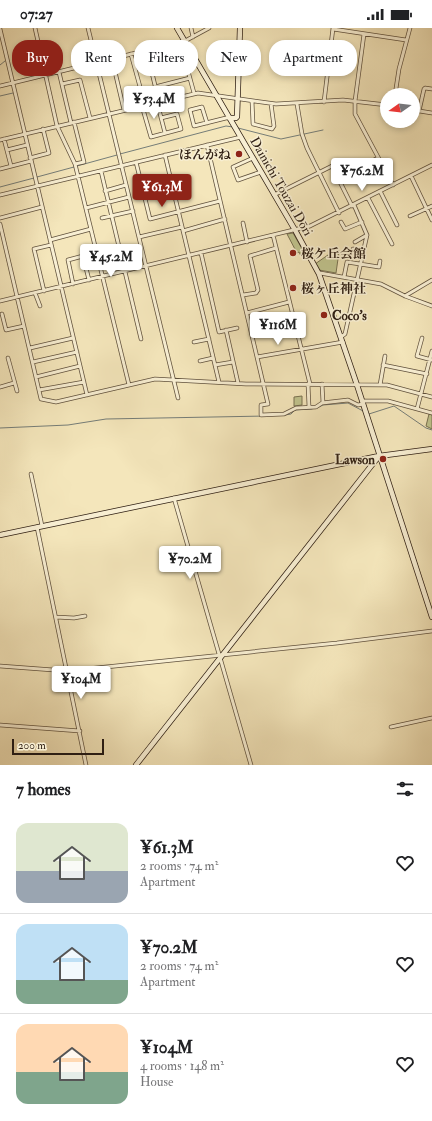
<!DOCTYPE html>
<html lang="en">
<head>
<meta charset="utf-8">
<style>
  :root { --surface:#fff; --page:#f2f2f2; --text:#202124; --muted:#757577; --line:#e0e0e0; --accent:#8f2418 }
  body { margin:0; font-family:"IM FELL Double Pica","Noto Serif JP",serif; background:var(--page); color:var(--text); height:100vh; display:flex; flex-direction:column; font-size:15px; white-space:nowrap }
  * { box-sizing:border-box; margin:0 }
  p { font-size:13px; color:var(--muted) }
  .icon { flex:none; width:22px; height:22px; fill:none; stroke:currentColor; stroke-width:2; stroke-linecap:round; stroke-linejoin:round }
  .map { position:relative; height:737px; overflow:hidden }
  .details { display:flex; flex-direction:column; background:var(--surface); flex:1 }
  .details>* { flex:none }
  .hud { position:absolute; left:12px; top:12px; width:408px; height:36px; display:flex; gap:8px }
  .needle { width:26px; rotate:256deg }
  .buttons { position:absolute; left:380px; top:60px; display:grid; gap:8px }
  .buttons a { display:grid; place-items:center; width:40px; height:40px; border-radius:50%; background:var(--surface); box-shadow:0 2px 6px #0003; font-size:20px }
  .scale { position:absolute; left:12px; bottom:10px; width:92px; box-sizing:border-box; padding-left:4px; border:2px solid #2f1f13; border-top:0; font-size:11px; line-height:14px; white-space:nowrap; color:#2f1f13; -webkit-text-stroke:3px #f8efd3; paint-order:stroke }
  .price { position:absolute; translate:-50% -34px; padding:0 9px; border-radius:4px; background:#fff; color:#222; font-size:13px; line-height:26px; filter:drop-shadow(0 1px 2px #0008) }
  .price::after { content:''; position:absolute; left:50%; top:24px; width:12px; height:9px; margin-left:-6px; background:inherit; clip-path:polygon(0 0,100% 0,50% 100%) }
  .price.on { background:var(--accent); color:#fff }
  ul { padding:0; list-style:none }
  li { display:flex; align-items:center; gap:12px; height:100px; padding:0 16px }
  li+li { border-top:1px solid var(--line) }
  li span { display:grid; place-items:center; flex:none; width:112px; height:80px; border-radius:12px; color:#555 }
  li>.icon { margin-inline-start:auto }
  span .icon { width:48px; height:48px; fill:#fffc; stroke-width:1 }
  li b { font-size:17px }
  h2 { display:flex; justify-content:space-between; align-items:center; height:48px; padding:0 16px; font-size:17px }
  .tag { padding:0 14px; border-radius:16px; background:var(--surface); box-shadow:0 2px 6px #0003; font-size:14px; line-height:36px }
  .tag.on { background:var(--accent); color:#fff }
  .status { display:flex; justify-content:space-between; align-items:center; height:28px; padding:0 20px; background:var(--surface); direction:ltr }
  .status svg { height:11px; fill:currentColor }
  .map>svg:first-child { display:block }
  .green { fill:#c0c38d; stroke:#787150 }
  .lines { fill:none; stroke-linecap:round; stroke-linejoin:round }
  .stream { stroke:#757d78; stroke-width:1 }
  .street-casing { stroke:#60513d; stroke-width:4.5 }
  .secondary-casing { stroke:#2f1f13; stroke-width:6 }
  .street { stroke:#f8efd3; stroke-width:3 }
  .secondary { stroke:#f8efd3; stroke-width:4.5 }
  .poi-dot { fill:#8f2418; stroke:#f8efd3; stroke-width:1.5 }
  .labels { text-anchor:middle; stroke-width:3; stroke-linejoin:round; paint-order:stroke }
  .poi-label { font-size:13px; font-weight:bold; fill:#2f1f13; stroke:#f8efd3; text-anchor:start }
  .street-label { font-size:13px; fill:#2f1f13; stroke:#f8efd3 }
</style>
</head>
<body>
<div class="status"><b>07:27</b><svg viewBox="0 0 49 12"><path d="M0 12V9h3v3zM5 12V6h3v6zM10 12V3h3v9zM15 12V0h3v12zM26 1h20v11H26zM47 4h2v5h-2z"/></svg></div>
<div class="map">
<svg width="432" height="737" viewBox="0 0 432 737">
  <rect width="100%" height="100%" fill="#f4e6bb"/>
  <filter id="stains"><feTurbulence type="fractalNoise" baseFrequency=".005" numOctaves="4"/><feColorMatrix values="0 0 0 0 .2 0 0 0 0 .09 0 0 0 0 .02 0 0 0 .5 -.17"/></filter>
  <radialGradient id="worn" r=".72"><stop offset=".6" stop-color="#630" stop-opacity="0"/><stop offset="1" stop-color="#630" stop-opacity=".3"/></radialGradient>
  <path class="green" d="M293 205 305 226 301 228 299 224 297 225 287 206Z
    M338 220 339 224 336 245 319 242 315 236Z
    M302 368V377L294 378V369Z
    M429 386 432 387V401L426 398Z"/>
  <g class="lines">
    <path class="stream" d="M0 37 5 33
      M0 68 13 65
      M238 100 281 111 323 102
      M120 126 226 98 233 99
      M77 138 117 127
      M37 149 74 139
      M0 159 34 150
      M317 380 323 377 348 375 363 383
      M369 386 394 378 426 400 432 402
      M285 387 291 386 295 382 312 381
      M0 400 68 397 106 391 267 388"/>
    <g class="street-casing">
      <path id="street" d="M35 0 57 98 75 136 129 357
        M88 0 178 370
        M191 0 193 9
        M0 1 87 367
        M333 1 406 12
        M364 6 355 73V86L393 157
        M190 22 183 25 194 65
        M131 26 145 77
        M112 31 124 82
        M160 43 158 39 161 31 183 25
        M59 44 71 95
        M62 56 80 52 90 90
        M0 58 185 13 209 0
        M155 59 190 50
        M395 67 399 41 410 0
        M252 73 253 96 272 101 274 98 271 76
        M157 74 165 105
        M159 74 152 45 186 37
        M324 74 333 0
        M297 76 302 106 307 120 339 185
        M142 78 151 109 181 101 177 86 161 90
        M413 82 432 85
        M419 83 424 61 425 60 432 61
        M74 94 84 134 75 136
        M207 95 202 79 190 82 194 98 226 90H230
        M4 111 11 138
        M0 112 198 65 276 76 343 72 387 77
        M207 117 268 376 261 377V387L284 386 296 380 316 379 322 375 348 372 358 377 363 376
        M7 122 27 117
        M165 127 219 354
        M30 130 49 125 43 101
        M253 130 233 139 238 152 261 144
        M136 134 150 191 220 173
        M347 139 350 144 378 130
        M0 141 31 133
        M101 143 141 311
        M411 148 432 192
        M105 163 126 157
        M380 163 397 197
        M0 167 241 109
        M274 167 332 138 352 178
        M368 170 392 216
        M86 180 129 169
        M410 188 432 178
        M0 190 42 179
        M102 190 133 183
        M341 194 345 201 362 194
        M243 195 247 214
        M0 196 41 371 56 374 155 351 246 356 387 357 432 369
        M183 203 225 191
        M273 207 310 356
        M139 209 182 199
        M50 212 91 201
        M355 214 367 207
        M353 221 364 222
        M201 225 219 304 237 300
        M319 246 320 245 381 256 405 268 432 278
        M344 249 347 234 379 239 380 233
        M73 256 68 232 83 228 89 252
        M44 263 34 221 51 217
        M35 265 40 278
        M243 267 256 265 258 262 250 228 276 220
        M405 268 432 252
        M0 273 310 198 432 137
        M247 285 289 274
        M2 286 6 302 24 298
        M226 302 238 355
        M341 309 345 306 367 207 354 177
        M422 310 417 328 432 332
        M194 314 209 311
        M30 320 73 310
        M257 329 343 314
        M8 330 17 363
        M200 333 213 330
        M33 334 77 324
        M215 337 233 334
        M383 337 427 346
        M36 349 80 338
        M308 356 309 379
        M322 356 323 375
        M380 357 385 328
        M0 359 14 355
        M39 362 84 354
        M362 373H388L432 385
        M417 381 432 323
        M31 446 42 498
        M174 470 251 737
        M37 499 86 737
        M56 589 74 590 85 588
        M0 638 67 643 337 615 432 603
        M0 697 80 703
        M391 699 432 690"/>
    </g>
    <g class="secondary-casing">
      <path id="secondary" d="M177 0 295 202 319 246 357 357 432 589
        M230 90H236L237 89 240 0
        M0 507 379 428 432 421
        M136 737 379 428"/>
    </g>
    <use href="#street" class="street"/>
    <use href="#secondary" class="secondary"/>
  </g>
  <g class="poi-dot">
    <circle cx="239" cy="126" r="4"/>
    <circle cx="293" cy="225" r="4"/>
    <circle cx="293" cy="260" r="4"/>
    <circle cx="324" cy="287" r="4"/>
    <circle cx="383" cy="431" r="4"/>
  </g>
  <g class="labels">
    <g class="poi-label">
      <text x="231" y="131" text-anchor="end">ほんがね</text>
      <text x="301" y="230">桜ケ丘会館</text>
      <text x="301" y="265">桜ヶ丘神社</text>
      <text x="332" y="292">Coco's</text>
      <text x="375" y="436" text-anchor="end">Lawson</text>
    </g>
    <g class="street-label">
      <text transform="translate(282 158) rotate(60)" y="5">Dainichi Touzai Dōri</text>
    </g>
  </g>
  <rect width="100%" height="100%" filter="url(#stains)"/>
  <rect width="100%" height="100%" fill="url(#worn)"/>
</svg>
<div class="buttons">
<a><svg class="needle" viewBox="-14 -14 28 28"><path d="M0-13l5 13h-10z" fill="#e53935"/><path d="M0 13l5-13h-10z" fill="#757577"/></svg></a>
</div>
<div class="scale">200 m</div>
<b class="price" style="left:154px;top:92px">¥53.4M</b>
<b class="price" style="left:362px;top:164px">¥76.2M</b>
<b class="price on" style="left:162px;top:180px">¥61.3M</b>
<b class="price" style="left:111px;top:250px">¥45.2M</b>
<b class="price" style="left:278px;top:318px">¥116M</b>
<b class="price" style="left:190px;top:552px">¥70.2M</b>
<b class="price" style="left:81px;top:672px">¥104M</b>
<div class="hud">
<a class="tag on">Buy</a>
<a class="tag">Rent</a>
<a class="tag">Filters</a>
<a class="tag">New</a>
<a class="tag">Apartment</a>
</div>
</div>
<section class="details">
<h2>7 homes<svg class="icon" aria-label="filters" viewBox="0 0 24 24"><path d="M4 7h16M4 17h16"/><circle cx="9" cy="7" r="2"/><circle cx="15" cy="17" r="2"/></svg></h2>
<ul>
<li><span style="background:linear-gradient(#dfe7d0 60%,#9aa5b1 0)"><svg class="icon" aria-label="home" viewBox="0 0 24 24"><path d="M3 11l9-7 9 7M6 9v11h12V9"/></svg></span><div><b>¥61.3M</b><p>2 rooms · 74 m²</p><p>Apartment</p></div><svg class="icon" aria-label="heart" viewBox="0 0 24 24"><path d="M12 20l-8-8c-3-5 5-10 8-4 3-6 11-1 8 4z"/></svg></li>
<li><span style="background:linear-gradient(#bfe0f5 70%,#7fa58c 0)"><svg class="icon" aria-label="home" viewBox="0 0 24 24"><path d="M3 11l9-7 9 7M6 9v11h12V9"/></svg></span><div><b>¥70.2M</b><p>2 rooms · 74 m²</p><p>Apartment</p></div><svg class="icon" aria-label="heart" viewBox="0 0 24 24"><path d="M12 20l-8-8c-3-5 5-10 8-4 3-6 11-1 8 4z"/></svg></li>
<li><span style="background:linear-gradient(#ffd9b3 60%,#7fa58c 0)"><svg class="icon" aria-label="home" viewBox="0 0 24 24"><path d="M3 11l9-7 9 7M6 9v11h12V9"/></svg></span><div><b>¥104M</b><p>4 rooms · 148 m²</p><p>House</p></div><svg class="icon" aria-label="heart" viewBox="0 0 24 24"><path d="M12 20l-8-8c-3-5 5-10 8-4 3-6 11-1 8 4z"/></svg></li>
</ul>
</section>
</body>
</html>
